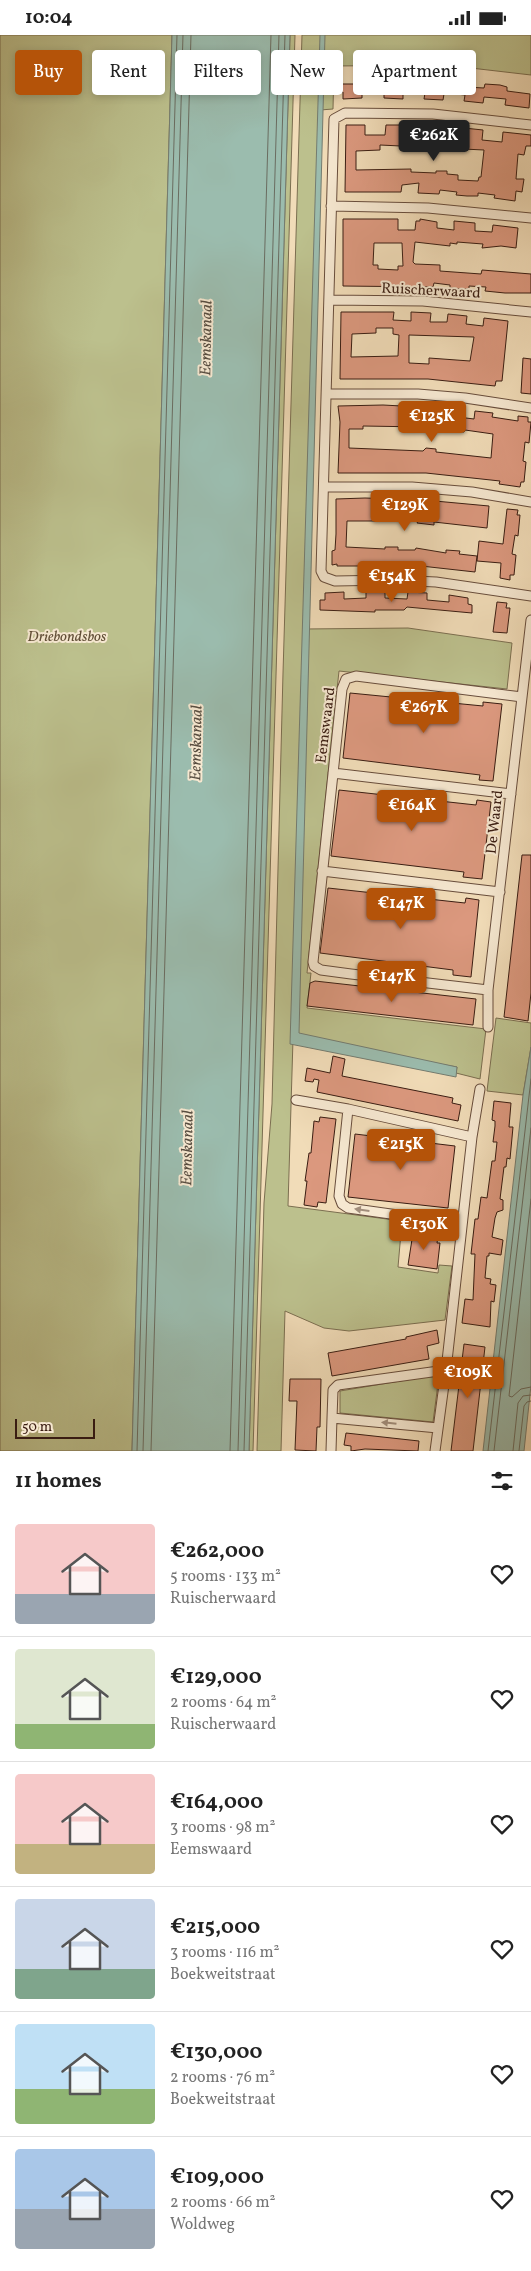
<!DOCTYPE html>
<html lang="en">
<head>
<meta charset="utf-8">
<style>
  :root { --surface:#fff; --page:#f6f6f6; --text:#222; --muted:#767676; --line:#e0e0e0; --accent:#b45309 }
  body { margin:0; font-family:Vollkorn,serif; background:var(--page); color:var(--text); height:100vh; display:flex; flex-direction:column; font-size:19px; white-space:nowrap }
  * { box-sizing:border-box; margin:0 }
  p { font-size:16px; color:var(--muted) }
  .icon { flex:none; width:28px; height:28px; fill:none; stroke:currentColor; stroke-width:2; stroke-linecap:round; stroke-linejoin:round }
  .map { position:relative; height:1416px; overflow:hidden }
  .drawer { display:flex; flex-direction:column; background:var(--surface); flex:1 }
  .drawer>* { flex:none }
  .guide { position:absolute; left:15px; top:15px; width:501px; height:45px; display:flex; gap:10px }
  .scale { position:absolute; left:15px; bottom:12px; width:80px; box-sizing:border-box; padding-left:5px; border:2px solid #3a1d12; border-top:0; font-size:14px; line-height:18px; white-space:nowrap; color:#3a1d12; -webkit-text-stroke:4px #f6e8d1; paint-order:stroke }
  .price { position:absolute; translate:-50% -42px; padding:0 11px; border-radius:5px; background:var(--accent); color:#fff; font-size:16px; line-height:32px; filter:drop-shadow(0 1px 2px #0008) }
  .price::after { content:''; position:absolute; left:50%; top:30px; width:15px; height:11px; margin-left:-8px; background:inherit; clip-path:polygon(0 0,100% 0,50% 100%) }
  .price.current { background:#222; color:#fff }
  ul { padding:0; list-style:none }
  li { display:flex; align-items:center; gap:15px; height:125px; padding:0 15px }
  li+li { border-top:1px solid var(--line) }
  li span { display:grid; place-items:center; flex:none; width:140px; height:100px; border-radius:5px; color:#555 }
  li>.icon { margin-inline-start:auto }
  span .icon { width:60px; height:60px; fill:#fffc; stroke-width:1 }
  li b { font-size:21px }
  h2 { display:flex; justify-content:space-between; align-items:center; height:60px; padding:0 15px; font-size:21px }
  .pill { padding:0 18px; border-radius:5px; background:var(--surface); box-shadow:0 2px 8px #0003; font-size:18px; line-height:45px }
  .pill.current { background:var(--accent); color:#fff }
  .status { display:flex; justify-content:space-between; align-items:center; height:35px; padding:0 25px; background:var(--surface); direction:ltr }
  .status svg { height:14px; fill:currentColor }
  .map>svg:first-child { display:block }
  .green { fill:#bcc08d; stroke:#7b6e50 }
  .water { fill:#9bbcae; stroke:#747c70 }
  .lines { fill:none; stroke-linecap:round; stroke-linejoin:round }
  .shore { stroke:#6a6c60; stroke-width:1 }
  .building { fill:#db987e; stroke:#3a1d12; fill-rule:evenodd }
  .street-casing { stroke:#684d3c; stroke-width:11 }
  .street { stroke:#f6e8d1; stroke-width:9 }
  .oneway { fill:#a18d7b }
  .labels { text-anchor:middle; stroke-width:4; stroke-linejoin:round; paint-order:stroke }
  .street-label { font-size:15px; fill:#3a1d12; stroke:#f6e8d1 }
  .park-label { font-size:15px; font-style:italic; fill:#614e37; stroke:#f6e8d1 }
  .water-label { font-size:16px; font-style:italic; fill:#574d41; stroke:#f6e8d1 }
</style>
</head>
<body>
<div class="status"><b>10:04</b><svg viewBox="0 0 49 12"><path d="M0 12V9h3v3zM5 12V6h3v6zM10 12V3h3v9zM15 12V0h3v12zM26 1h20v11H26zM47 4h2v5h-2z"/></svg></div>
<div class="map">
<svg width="531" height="1416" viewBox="0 0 531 1416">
  <rect width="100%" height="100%" fill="#f1dcb8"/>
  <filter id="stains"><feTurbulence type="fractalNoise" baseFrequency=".004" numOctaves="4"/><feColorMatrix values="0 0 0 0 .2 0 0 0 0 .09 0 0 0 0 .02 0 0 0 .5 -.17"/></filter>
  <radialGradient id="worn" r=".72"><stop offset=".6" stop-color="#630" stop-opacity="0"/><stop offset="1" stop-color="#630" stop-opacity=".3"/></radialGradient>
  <path class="green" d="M0 0H172L132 1416H0Z
    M290 0H295L253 1416H249Z
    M302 0H531V40L445 30 334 31 333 74 320 75 304 594 408 593 512 608 507 654 339 636 307 938H311L307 973 486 994 480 1044 456 1038 457 1032 293 1004 288 1171 402 1186 398 1232 438 1238 439 1230 452 1231 445 1285 349 1296 324 1293 285 1276 281 1416H257L264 1168 272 1069 283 638Z
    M496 983 531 988V1012L523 1060 487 1056Z
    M436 1340 439 1341 433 1387 340 1378V1356Z"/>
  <path class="water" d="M172 0H290L249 1416H132Z
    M320 0H325L299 998 457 1032 456 1042 290 1009Z
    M531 1012V1350L524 1416H483L523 1060Z"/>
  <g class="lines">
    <path class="shore" d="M531 1164 509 1361 512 1362 521 1354 531 1352
      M137 1416 177 0
      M143 1416 183 0
      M151 1416 191 0
      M230 1416 271 0
      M238 1416 279 0
      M244 1416 285 0
      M488 1416 531 1044
      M494 1416 531 1093
      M513 1416 518 1368 523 1361 531 1360
      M519 1416 524 1371 527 1367 531 1366"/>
  </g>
  <path class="building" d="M374 43H396L403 44V47H425V50H444V47L466 48V52L484 53 485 49 500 50 507 52V56L530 59 529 73 505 70 506 64 484 62 483 68 464 66 465 60 456 59H444L443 65 424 64 425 58 403 57V64L384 63V57H362V63L343 64V57L338 58V49H362V47H374Z
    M346 90H365V100H385L386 90H404V100L424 101 425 91 444 92 443 102 463 104 464 93 483 95 482 105 502 107 503 97 531 100V111H526L524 120 518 119 516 144H524L522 157 516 156 515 166 494 163 495 160 478 158V161H467L456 160 457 157 440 155 439 159 418 158 419 148 402 150 401 157H345ZM380 110 484 115 481 142H479L478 146 458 145V140L447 139V136H436V138L411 137V134L356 135V116L380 115Z
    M343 184H398V195H415L416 186H420V184L437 187V193L454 195V186L475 188V196L492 197 493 190 518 193 516 213 501 211 482 213 483 209 457 207V209L450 208V211L415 207 413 227 415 229 440 230V236L481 239 482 235 531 239V258H505L485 256 486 252 469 251V254H460L450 253V250L434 248 433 252 343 251ZM374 208H402L403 231H398V235L378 234V230H373Z
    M341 277H394L393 285 411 286V277L431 278 430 287H447L448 279 467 281 466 289 483 291 484 283 508 286 502 346H496L495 351 428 344H340ZM376 293H393V299L399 300 398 321 351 322 352 299 376 298ZM409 300 474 302 470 326 429 323V329L409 328Z
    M523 323 531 324V359L521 358Z
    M383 370 458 374V382L474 384 475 376 493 378 492 382 518 386V381L528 382V387H531L529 408 525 407 524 417 523 426 526 427 524 447H521L520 452 499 449 500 446 426 438H338L340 387 338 371ZM440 389 457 390 456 396 464 397 465 395 493 399 491 423 436 417V414L426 413 423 416 349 413V394H363V391L424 392V394L439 395Z
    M365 463 424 465 489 471 487 493 434 487V490L417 488 418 486H347L346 512 385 514V512H398V515H415L416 513 446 518V515L460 516 459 519 477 521 475 537 421 531H337V529L332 530V516L335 515 336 499V464Z
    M507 474 518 475 517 480H520L518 501 515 500 512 519 516 520 514 540H510V545L500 543 501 528 477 526 479 506 503 509Z
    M344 557V564L366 563V557H385V563L407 564 408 557 427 558V565L449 567V560L468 563V569L472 570V578L407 572 404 575H375V577L320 575V565H325V558Z
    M497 567 507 568 506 573H510L507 598 493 597Z
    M350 658 483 671V667L502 669 493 746 479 745 480 740 343 723Z
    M339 755 476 770 477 765 491 767 482 844 463 842 464 837 331 821Z
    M522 820H531V958L528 986 504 982Z
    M328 853 465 868 466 863 479 865 471 942 453 940V935L320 918Z
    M315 946 476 964 473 990 307 971 310 948Z
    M333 1021 345 1024 342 1041 453 1063 452 1068 461 1070 458 1086 317 1057 319 1045 314 1044 313 1047 305 1046 307 1033 330 1038Z
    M494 1066 511 1068 509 1092H513L510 1124 507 1123 506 1132H504L500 1164 503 1165V1175L497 1177 495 1183 492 1202 503 1205 501 1220 489 1218V1221H487L485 1243 491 1244 490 1249 496 1250 494 1267 491 1266 490 1292 462 1288 465 1264 473 1265 475 1219H471L475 1184H478L481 1162 487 1163 492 1126H495L497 1107H493L495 1091V1086L492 1085Z
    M320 1082 336 1084 326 1168 318 1167 317 1172 304 1170 307 1146H305L309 1118H311L314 1086 319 1087Z
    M355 1099 455 1111 448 1173 348 1162Z
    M413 1198 438 1201 437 1208H440L437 1234 408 1230Z
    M437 1295 439 1308 427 1311 429 1324 332 1341 328 1318 406 1304V1302Z
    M464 1309 485 1312 473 1416H451Z
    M290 1344H321L320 1392H317L316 1416 295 1415 297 1366H289Z
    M346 1398 419 1406 418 1416 365 1414 351 1416V1411L344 1410Z"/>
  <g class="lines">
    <g class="street-casing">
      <path id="street" d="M531 90 433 79 345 78 334 84 321 536 324 542 335 546 392 545 436 547 531 561
        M331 171 428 173 531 183
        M329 265 423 266 531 277
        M327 359H418L465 363 531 373
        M324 452H412L472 457 531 467
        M333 738 511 759
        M322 836 500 857
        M488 955 351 939 321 935 314 931 313 927 342 654 346 644 356 641 522 662
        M488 992V955L531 585
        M296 1065 348 1074 472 1102
        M348 1074 339 1161 342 1169 348 1173 462 1189
        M438 1393 332 1383 333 1355 338 1350 446 1335
        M331 1416 332 1383
        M435 1416 446 1335 472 1102 480 1054"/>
    </g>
    <use href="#street" class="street"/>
  </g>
  <defs><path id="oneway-solid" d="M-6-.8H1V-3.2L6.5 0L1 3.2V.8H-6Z" transform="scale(1.25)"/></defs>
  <g class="oneway">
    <use href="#oneway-solid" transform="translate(362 1175) rotate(-172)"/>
    <use href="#oneway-solid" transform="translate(389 1388) rotate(-174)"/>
  </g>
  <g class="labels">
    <g class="street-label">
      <text transform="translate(431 255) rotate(3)" y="5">Ruischerwaard</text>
      <text transform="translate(325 690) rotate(-83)" y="5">Eemswaard</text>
      <text transform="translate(494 787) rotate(-84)" y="5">De Waard</text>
    </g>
    <g class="park-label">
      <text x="67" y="606">Driebondsbos</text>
    </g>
    <g class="water-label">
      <text transform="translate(205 303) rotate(-89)" y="6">Eemskanaal</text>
      <text transform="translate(195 708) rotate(-89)" y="6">Eemskanaal</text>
      <text transform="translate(186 1113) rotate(-89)" y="6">Eemskanaal</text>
    </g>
  </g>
  <rect width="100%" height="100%" filter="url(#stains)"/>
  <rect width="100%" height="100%" fill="url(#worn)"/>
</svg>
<div class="scale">50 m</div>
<b class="price current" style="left:434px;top:127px">€262K</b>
<b class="price" style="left:432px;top:408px">€125K</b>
<b class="price" style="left:405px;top:497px">€129K</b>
<b class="price" style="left:392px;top:568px">€154K</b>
<b class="price" style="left:424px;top:699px">€267K</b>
<b class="price" style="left:412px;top:797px">€164K</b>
<b class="price" style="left:401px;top:895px">€147K</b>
<b class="price" style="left:392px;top:968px">€147K</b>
<b class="price" style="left:401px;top:1136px">€215K</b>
<b class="price" style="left:424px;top:1216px">€130K</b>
<b class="price" style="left:468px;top:1364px">€109K</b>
<div class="guide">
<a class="pill current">Buy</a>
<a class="pill">Rent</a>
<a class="pill">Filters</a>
<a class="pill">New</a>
<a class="pill">Apartment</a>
</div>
</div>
<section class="drawer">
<h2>11 homes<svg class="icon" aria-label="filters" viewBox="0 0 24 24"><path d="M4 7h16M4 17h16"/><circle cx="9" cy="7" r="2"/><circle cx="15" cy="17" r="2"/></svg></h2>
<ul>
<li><span style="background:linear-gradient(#f6c9c9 70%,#9aa5b1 0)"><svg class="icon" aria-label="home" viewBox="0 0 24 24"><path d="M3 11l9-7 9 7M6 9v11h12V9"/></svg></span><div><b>€262,000</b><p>5 rooms · 133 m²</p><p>Ruischerwaard</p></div><svg class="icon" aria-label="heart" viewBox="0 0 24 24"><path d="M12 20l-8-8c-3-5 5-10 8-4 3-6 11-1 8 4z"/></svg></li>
<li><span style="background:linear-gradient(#dfe7d0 75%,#8fb573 0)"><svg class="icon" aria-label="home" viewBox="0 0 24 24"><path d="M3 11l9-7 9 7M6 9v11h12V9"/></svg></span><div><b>€129,000</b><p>2 rooms · 64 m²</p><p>Ruischerwaard</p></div><svg class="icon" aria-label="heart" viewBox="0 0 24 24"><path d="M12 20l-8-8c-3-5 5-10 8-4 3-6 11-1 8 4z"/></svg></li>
<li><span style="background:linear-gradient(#f6c9c9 70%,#c2b280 0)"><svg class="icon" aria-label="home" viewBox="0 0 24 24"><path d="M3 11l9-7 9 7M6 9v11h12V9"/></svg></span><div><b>€164,000</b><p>3 rooms · 98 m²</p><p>Eemswaard</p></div><svg class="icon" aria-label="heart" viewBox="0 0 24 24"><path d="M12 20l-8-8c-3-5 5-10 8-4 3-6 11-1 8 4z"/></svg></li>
<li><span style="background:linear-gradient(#c9d6e8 70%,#7fa58c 0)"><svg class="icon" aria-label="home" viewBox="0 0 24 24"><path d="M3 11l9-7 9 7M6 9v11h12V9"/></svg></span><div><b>€215,000</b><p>3 rooms · 116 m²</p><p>Boekweitstraat</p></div><svg class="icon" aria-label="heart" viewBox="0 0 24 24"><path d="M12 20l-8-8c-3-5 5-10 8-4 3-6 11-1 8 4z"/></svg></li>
<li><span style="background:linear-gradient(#bfe0f5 65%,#8fb573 0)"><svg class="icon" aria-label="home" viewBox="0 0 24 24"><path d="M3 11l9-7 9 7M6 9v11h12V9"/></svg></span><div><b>€130,000</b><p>2 rooms · 76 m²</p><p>Boekweitstraat</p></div><svg class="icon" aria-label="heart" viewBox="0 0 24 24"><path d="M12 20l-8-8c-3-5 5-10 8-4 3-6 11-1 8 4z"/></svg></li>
<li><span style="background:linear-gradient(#a9c7e8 60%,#9aa5b1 0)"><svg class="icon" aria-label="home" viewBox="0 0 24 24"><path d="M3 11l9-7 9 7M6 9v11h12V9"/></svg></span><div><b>€109,000</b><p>2 rooms · 66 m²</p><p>Woldweg</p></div><svg class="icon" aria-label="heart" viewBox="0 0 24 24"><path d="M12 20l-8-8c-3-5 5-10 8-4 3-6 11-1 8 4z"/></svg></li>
</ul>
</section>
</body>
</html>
